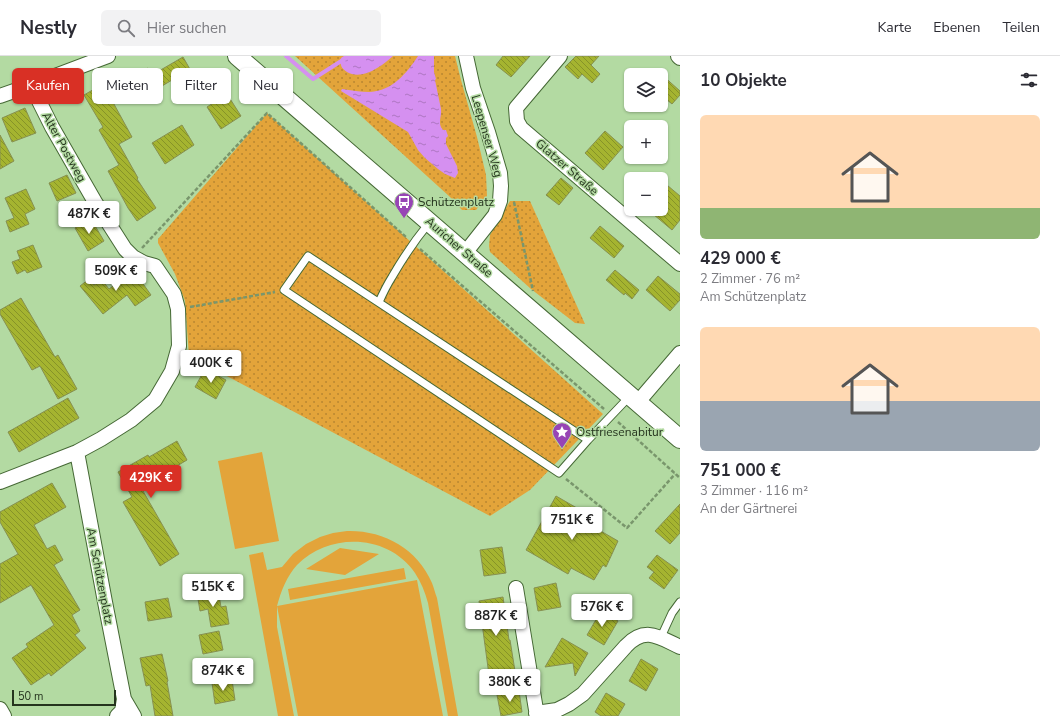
<!DOCTYPE html>
<html lang="de">
<head>
<meta charset="utf-8">
<style>
  :root { --surface:#fff; --page:#f2f2f3; --text:#2b2b33; --muted:#7c7c81; --line:#e1e1e2; --accent:#d93025 }
  body { margin:0; font-family:"Nunito Sans",sans-serif; background:var(--page); color:var(--text); height:100vh; display:flex; flex-direction:column; font-size:15px; white-space:nowrap }
  * { box-sizing:border-box; margin:0 }
  p { font-size:13px; color:var(--muted) }
  .icon { flex:none; width:22px; height:22px; fill:none; stroke:currentColor; stroke-width:2; stroke-linecap:round; stroke-linejoin:round }
  .map { position:relative; flex:1; overflow:hidden }
  .details { display:flex; flex-direction:column; background:var(--surface); width:380px }
  .details>* { flex:none }
  .top-card { position:absolute; left:12px; top:12px; width:380px; height:36px; display:flex; gap:8px }
  .controls { position:absolute; left:624px; top:12px; display:grid; gap:8px }
  .controls a { display:grid; place-items:center; width:44px; height:44px; border-radius:6px; background:var(--surface); box-shadow:0 1px 3px #0004; font-size:20px }
  .scale { position:absolute; left:12px; bottom:10px; width:104px; box-sizing:border-box; padding-left:4px; border:2px solid #25341e; border-top:0; font-size:11px; line-height:14px; white-space:nowrap; color:#25341e; -webkit-text-stroke:3px #b3daa2; paint-order:stroke }
  .price { position:absolute; translate:-50% -34px; padding:0 9px; border-radius:4px; background:#fff; color:#222; font-size:13px; line-height:26px; filter:drop-shadow(0 1px 2px #0008) }
  .price::after { content:''; position:absolute; left:50%; top:24px; width:12px; height:9px; margin-left:-6px; background:inherit; clip-path:polygon(0 0,100% 0,50% 100%) }
  .price.selected { background:var(--accent); color:#fff }
  ul { padding:0; list-style:none }
  li { display:grid; align-content:center; gap:8px; height:212px; padding:0 20px }
  li span { display:grid; place-items:center; height:124px; border-radius:6px; color:#555 }
  li>.icon { margin-inline-start:auto }
  span .icon { width:72px; height:72px; fill:#fffc; stroke-width:1 }
  li b { font-size:17px }
  h2 { display:flex; justify-content:space-between; align-items:center; height:48px; padding:0 20px; font-size:17px }
  .chip { padding:0 14px; border-radius:6px; background:var(--surface); box-shadow:0 1px 3px #0004; font-size:14px; line-height:36px }
  .chip.selected { background:var(--accent); color:#fff }
  header { display:flex; align-items:center; gap:24px; box-sizing:border-box; height:56px; padding:0 20px; background:var(--surface); border-bottom:1px solid var(--line) }
  header strong { font-size:19px }
  nav { display:flex; gap:22px; margin-inline-start:auto; font-size:14px }
  .search { width:280px; height:36px; background:var(--page); display:flex; align-items:center; gap:10px; box-sizing:border-box; padding:0 14px; border-radius:6px; color:var(--muted); font-size:15px }
  main { display:flex; flex:1; min-height:0 }
  .map>svg:first-child { display:block }
  .grass { fill:url(#grass-dots) }
  .garden { fill:#e3a43a }
  .water { fill:url(#water-ripples) }
  .lines { fill:none; stroke-linecap:round; stroke-linejoin:round }
  .stream { stroke:#d590f0; stroke-width:4 }
  .building { fill:url(#building-back-hatch); stroke:#869051 }
  .service-casing { stroke:#456835; stroke-width:9 }
  .minor-casing { stroke:#456835; stroke-width:16 }
  .tertiary-casing { stroke:#456835; stroke-width:20 }
  .path { stroke:#79966c; stroke-width:2.5; stroke-dasharray:4 2; stroke-linecap:butt }
  .service { stroke:#fff; stroke-width:7 }
  .minor { stroke:#fff; stroke-width:14 }
  .tertiary { stroke:#fff; stroke-width:18 }
  .labels { text-anchor:middle; stroke-width:3; stroke-linejoin:round; paint-order:stroke }
  .street-label { font-size:12px; fill:#25341e; stroke:#b3daa2 }
  .poi-label { font-size:12px; fill:#25341e; stroke:#b3daa2; text-anchor:start }
</style>
</head>
<body>
<header>
<strong>Nestly</strong>
<div class="search"><svg class="icon" aria-label="search" viewBox="0 0 24 24"><circle cx="10" cy="10" r="6"/><path d="M15 15l6 6"/></svg>Hier suchen</div>
<nav><a>Karte</a><a>Ebenen</a><a>Teilen</a></nav>
</header>
<main>
<div class="map">
<svg width="680" height="660" viewBox="0 0 680 660">
  <defs>
    <pattern id="grass-dots" width="8" height="8" patternUnits="userSpaceOnUse"><rect width="8" height="8" fill="#e3a43a"/><path d="M2 2h.1M6 6h.1" fill="none" stroke="#b88630" stroke-width="1.8" stroke-linecap="round"/></pattern>
    <pattern id="water-ripples" width="26" height="14" patternUnits="userSpaceOnUse"><rect width="26" height="14" fill="#d590f0"/><path d="M2 4q2-2 4 0t4 0M15 11q2-2 4 0t4 0" fill="none" stroke="#ad76c2"/></pattern>
    <pattern id="building-back-hatch" width="6" height="6" patternUnits="userSpaceOnUse"><rect width="6" height="6" fill="#a5b430"/><path d="M-1 5l2 2M0 0l6 6M5-1l2 2" fill="none" stroke="#869328"/></pattern>
  </defs>
  <rect width="100%" height="100%" fill="#b3daa2"/>
  <path class="grass" d="M295 0H455L461 24 477 81 486 119 487 140 476 154H462L450 141Z
    M267 57 603 358 530 434 490 460 189 300 185 245 175 218 158 187V183Z
    M510 145H530L585 268 575 267 531 233 490 196 489 190 490 179Z"/>
  <path class="garden" d="M262 396 279 485 235 493 218 405Z
    M347 475C383 474 417 492 432 527 434 532 435 537 437 542L458 660H448L428 547C425 536 421 526 415 517 388 478 330 476 297 509 287 520 281 535 277 550L417 524 443 660H298L277 550V571L294 660H278L249 499 263 496 267 514 282 511 293 498 306 488 320 481 333 477Z
    M340 492 379 498 345 519 306 513Z
    M404 512 406 523 290 544 288 533Z"/>
  <path class="water" d="M344 0H393C382 10 362 25 347 16 341 12 340 9 341 2Z
    M418 0H434V16L436 23 435 24C437 34 439 43 441 53 442 61 437 67 443 74H446L448 80 446 82V88L457 110 458 117 455 122 445 118 438 113 425 102 418 94 408 76 341 35 342 33C351 34 360 36 370 36 392 35 407 17 418 0Z"/>
  <g class="lines">
    <path class="stream" d="M286 0 313 23 349 0"/>
  </g>
  <path class="building" d="M503 0H530L511 21 496 9Z
    M576 0H599L591 9 600 18 592 27 582 18 578 23 565 11Z
    M183 1 195 22 177 33 172 24 142 42 130 23 148 12 152 19Z
    M661 18 680 35V39L672 48 661 39Z
    M103 28 132 81 119 88 138 122 137 123 156 152 137 165 128 152 108 115 119 109 99 74 103 71 84 39Z
    M227 38 241 60 221 73 207 51Z
    M25 52 36 77 12 86 2 62Z
    M182 69 194 89 165 108 152 87Z
    M605 75 623 91 603 114 585 97Z
    M0 79 14 105 0 113Z
    M67 119 76 137 57 145 49 127Z
    M561 122 573 132 559 149 546 139Z
    M661 124 680 140V164L672 174 647 153H661Z
    M26 133 35 153 25 158 29 168 10 176 6 165 14 162 5 142Z
    M91 163 104 185 88 195 75 172Z
    M600 170 624 190 614 202 590 182Z
    M33 189 42 211 27 217 25 214 17 218 12 206 20 203 17 195Z
    M615 214 639 234 632 243 625 237 624 239 606 224Z
    M134 215 151 239 135 250 127 239 103 258 80 230 89 223 94 229 101 223 109 233Z
    M658 220 680 238V244L670 255 646 234Z
    M21 242 55 301 58 299 77 333 58 343 40 310 32 314 0 258V254Z
    M205 313 226 324 216 343 195 331Z
    M68 342 79 362 19 396 8 376Z
    M177 385 187 404 160 420 159 417 139 428 179 498 160 510 123 446 132 441 118 416 148 399 149 401Z
    M52 427 66 451 34 469 47 493 55 489 63 504 54 509 80 554 72 559 80 575 75 579 86 592 51 620 49 617 31 629 12 602 28 591 26 588 54 569 31 529 0 547V508L18 498 0 466V456Z
    M556 440 596 463 592 470 618 485 606 511 603 509 594 524 571 512 568 518 526 494Z
    M680 448V477L670 488 655 475Z
    M502 491 506 517 484 520 480 494Z
    M657 499 678 514 664 533 649 522 654 516 647 511Z
    M556 527 561 551 538 555 534 532Z
    M218 534 221 551 226 550 229 568 211 571 208 553 200 555 197 537Z
    M503 541 509 584H510L515 615 489 619 479 545Z
    M168 542 172 561 148 565 145 546Z
    M601 555 618 565 604 589 587 579Z
    M219 575 223 594 203 598 199 579Z
    M562 582 588 597 575 620 573 607 545 611Z
    M162 598 168 625 167 626 173 660H155L150 629 146 630 140 602Z
    M641 603 658 613 646 635 629 625Z
    M232 624 235 644 215 648 212 627Z
    M519 635 522 656 501 660 497 639Z
    M606 637 625 648 618 660H601L595 656Z"/>
  <g class="lines">
    <g class="service-casing">
      <path id="service" d="M379 246C383 237 387 229 392 221 403 202 415 184 429 167
        M588 384 308 200 284 234 559 417 588 384 630 340
        M661 581 672 557 680 546"/>
    </g>
    <g class="minor-casing">
      <path id="minor" d="M560 0 516 52 517 65 521 72 680 208
        M678 0 680 2
        M0 40 31 29 108 0
        M465 197 495 159 500 145 501 130 500 117 488 76 473 32 466 0
        M638 346 680 297
        M77 396 105 546 124 643 122 655 117 660
        M0 426 77 396 101 383 131 364 155 344 172 315 179 290 178 253 174 238 155 210 144 207 133 201 125 193 95 146 52 71 31 29
        M516 532 537 660
        M124 643 134 660
        M0 653 4 660
        M536 657 557 654 569 648 583 638 626 590C645 570 659 581 680 591"/>
    </g>
    <g class="tertiary-casing">
      <path id="tertiary" d="M237 0 680 383"/>
    </g>
    <path class="path" d="M514 146 533 235
      M142 192 267 57 406 181
      M420 193 604 353
      M190 251 275 236
      M618 366 680 422
      M566 423 627 472 675 418"/>
    <use href="#service" class="service"/>
    <use href="#minor" class="minor"/>
    <use href="#tertiary" class="tertiary"/>
  </g>
  <defs>
    <g id="bus-pin" transform="scale(1)"><path d="M0 17L-7.5 6A9.5 9.5 0 1 1 7.5 6Z" fill="#9745b5" stroke="#b3daa2"/><path d="M-5-6H5V4H4V6H2V4H-2V6H-4V4H-5ZM-3.5-4V0h7V-4ZM-3.5 1.2v1.5H-2V1.2ZM2 1.2v1.5H3.5V1.2Z" fill="#fff"/></g>
    <g id="sight-pin" transform="scale(1)"><path d="M0 17L-7.5 6A9.5 9.5 0 1 1 7.5 6Z" fill="#9745b5" stroke="#b3daa2"/><path d="M0-6L1.8-2.2L6-1.7L2.9 1.2L3.7 5.4L0 3.3L-3.7 5.4L-2.9 1.2L-6-1.7L-1.8-2.2Z" fill="#fff"/></g>
  </defs>
  <g fill-rule="evenodd">
    <use href="#bus-pin" x="404" y="146"/>
    <use href="#sight-pin" x="562" y="376"/>
  </g>
  <g class="labels">
    <g class="street-label">
      <text transform="translate(487 80) rotate(74)" y="4">Leepenser Weg</text>
      <text transform="translate(64 91) rotate(61)" y="4">Alter Postweg</text>
      <text transform="translate(567 111) rotate(41)" y="4">Glatzer Straße</text>
      <text transform="translate(459 191) rotate(41)" y="4">Auricher Straße</text>
      <text transform="translate(100 520) rotate(79)" y="4">Am Schützenplatz</text>
    </g>
    <g class="poi-label">
      <text x="418" y="150">Schützenplatz</text>
      <text x="576" y="380">Ostfriesenabitur</text>
    </g>
  </g>
</svg>
<div class="controls">
<a><svg class="icon" aria-label="layers" viewBox="0 0 24 24"><path d="M12 4l9 5-9 5-9-5zM3 14l9 5 9-5"/></svg></a>
<a>+</a>
<a>−</a>
</div>
<div class="scale">50 m</div>
<b class="price" style="left:89px;top:179px">487K €</b>
<b class="price" style="left:116px;top:236px">509K €</b>
<b class="price" style="left:211px;top:328px">400K €</b>
<b class="price selected" style="left:151px;top:443px">429K €</b>
<b class="price" style="left:572px;top:485px">751K €</b>
<b class="price" style="left:213px;top:552px">515K €</b>
<b class="price" style="left:602px;top:572px">576K €</b>
<b class="price" style="left:496px;top:581px">887K €</b>
<b class="price" style="left:223px;top:636px">874K €</b>
<b class="price" style="left:510px;top:647px">380K €</b>
<div class="top-card">
<a class="chip selected">Kaufen</a>
<a class="chip">Mieten</a>
<a class="chip">Filter</a>
<a class="chip">Neu</a>
</div>
</div>
<section class="details">
<h2>10 Objekte<svg class="icon" aria-label="filters" viewBox="0 0 24 24"><path d="M4 7h16M4 17h16"/><circle cx="9" cy="7" r="2"/><circle cx="15" cy="17" r="2"/></svg></h2>
<ul>
<li><span style="background:linear-gradient(#ffd9b3 75%,#8fb573 0)"><svg class="icon" aria-label="home" viewBox="0 0 24 24"><path d="M3 11l9-7 9 7M6 9v11h12V9"/></svg></span><div><b>429 000 €</b><p>2 Zimmer · 76 m²</p><p>Am Schützenplatz</p></div></li>
<li><span style="background:linear-gradient(#ffd9b3 60%,#9aa5b1 0)"><svg class="icon" aria-label="home" viewBox="0 0 24 24"><path d="M3 11l9-7 9 7M6 9v11h12V9"/></svg></span><div><b>751 000 €</b><p>3 Zimmer · 116 m²</p><p>An der Gärtnerei</p></div></li>
</ul>
</section>
</main>
</body>
</html>
